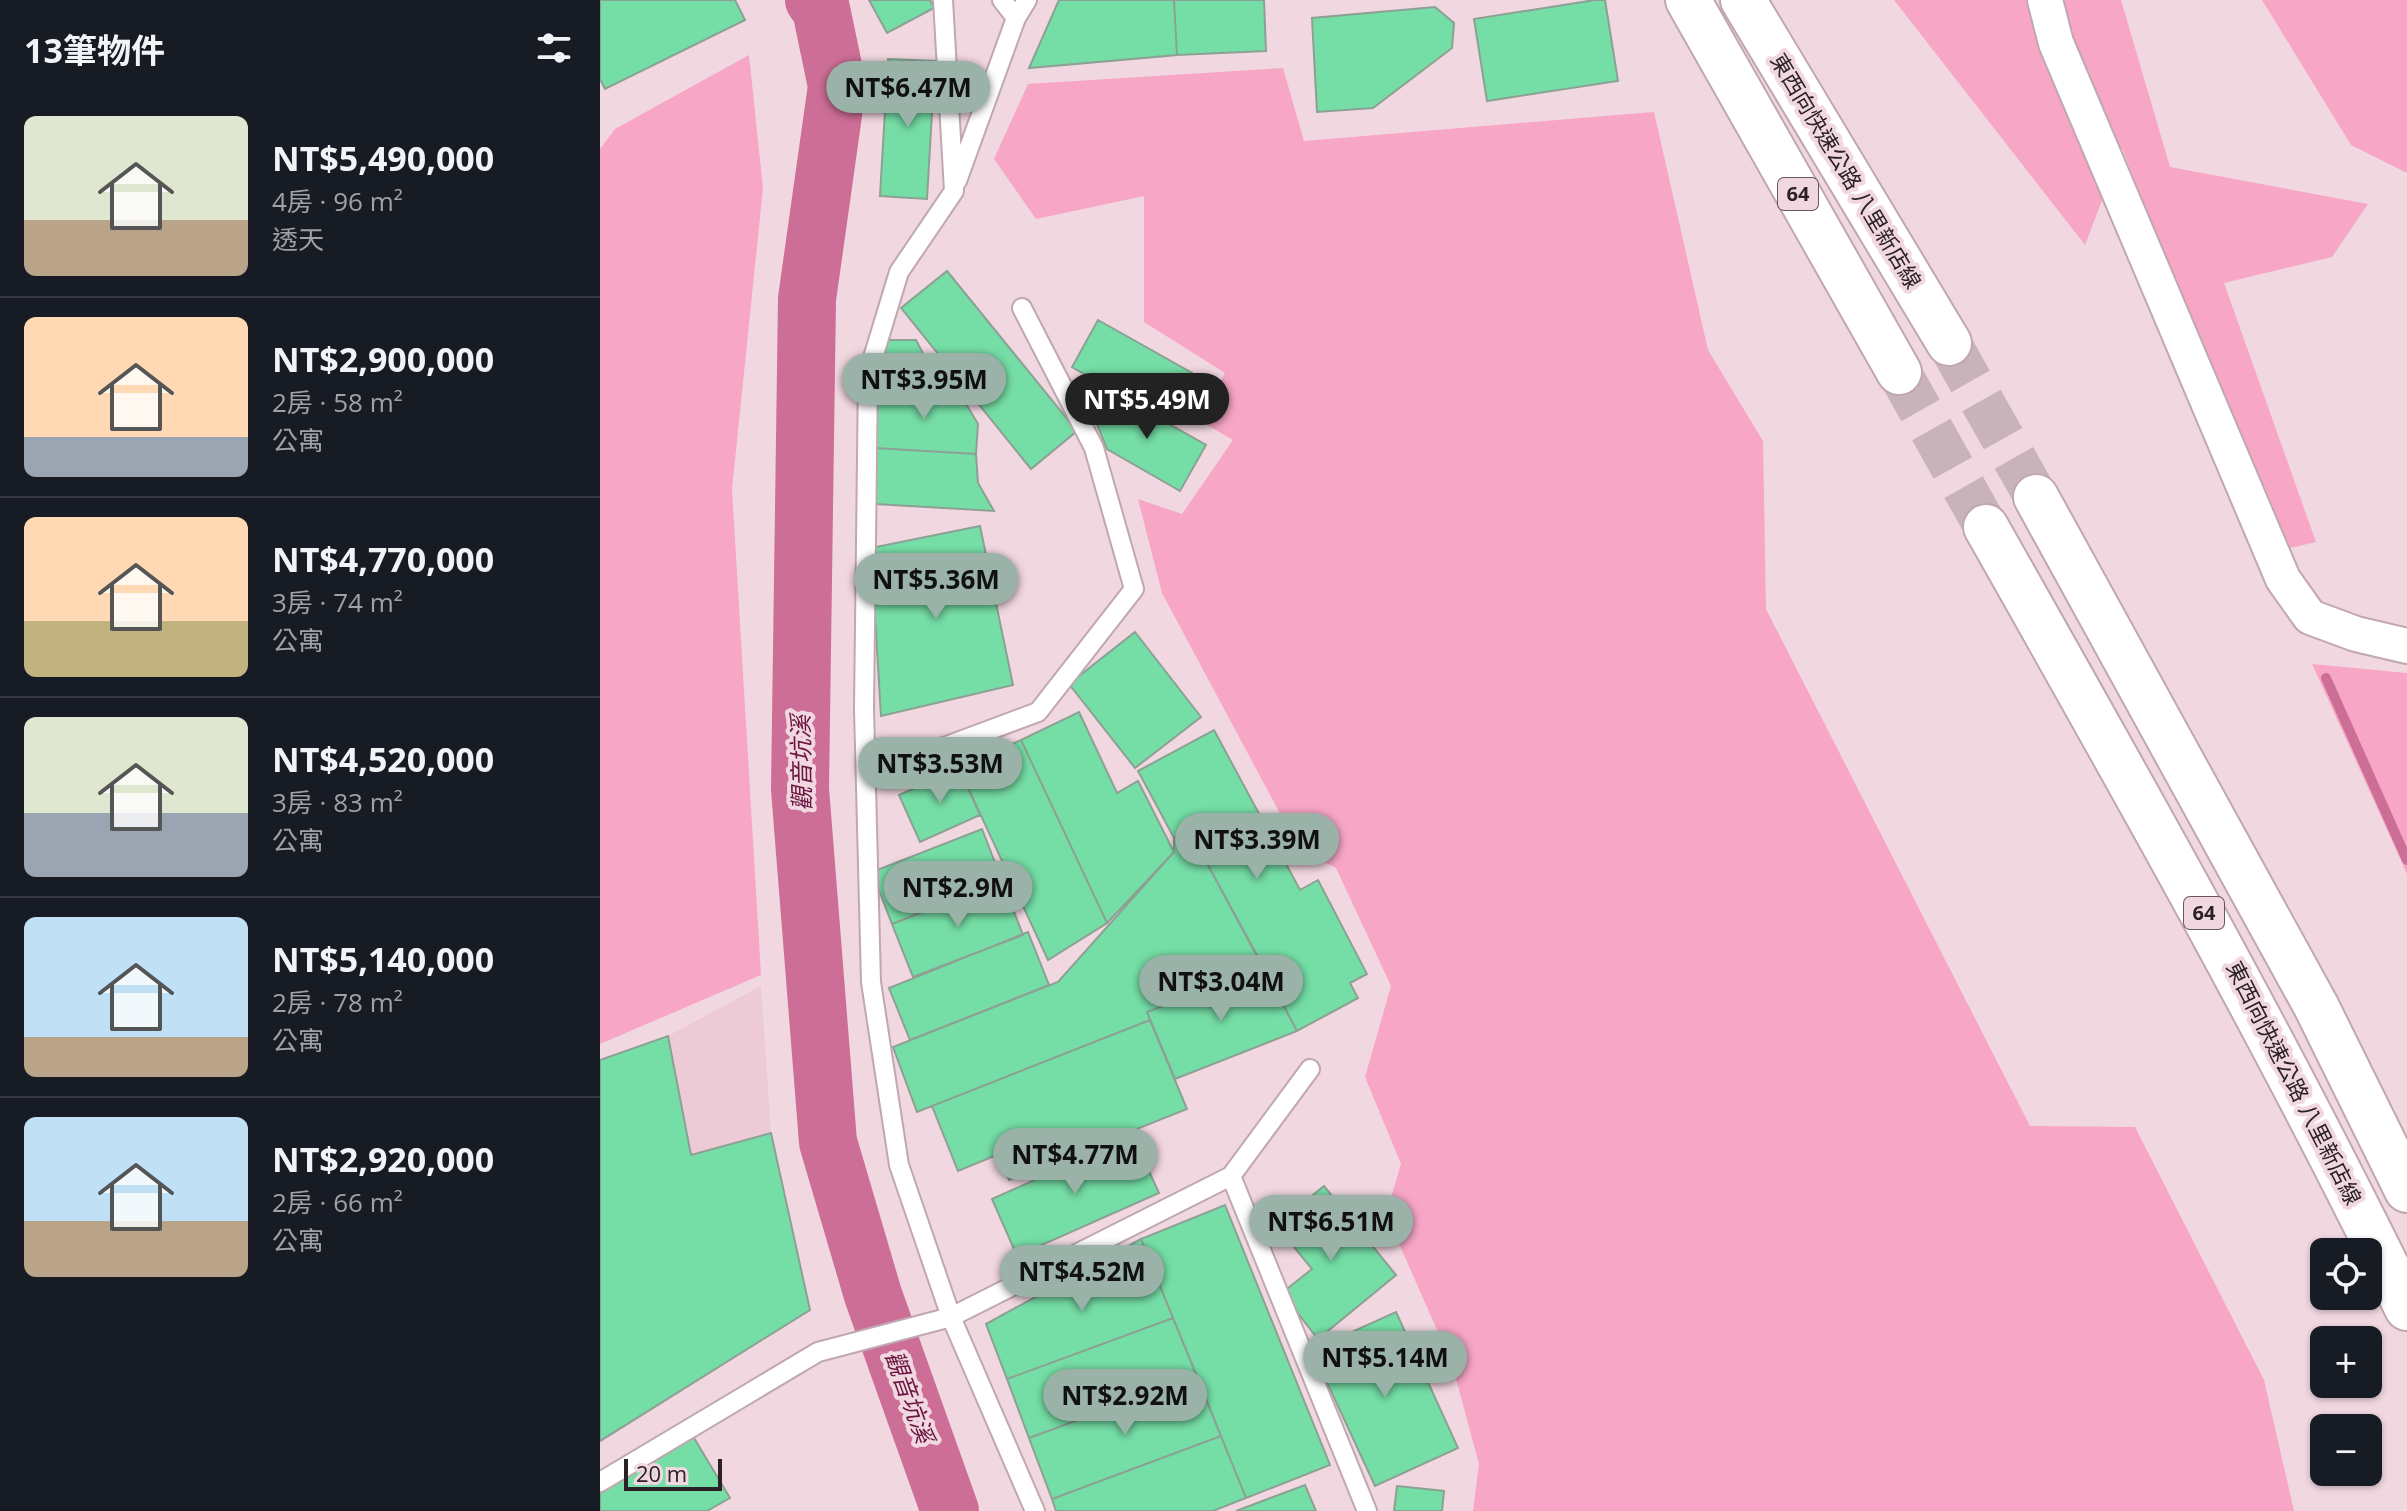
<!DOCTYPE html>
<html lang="zh-TW">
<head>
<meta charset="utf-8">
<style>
  :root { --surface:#171b24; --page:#20242c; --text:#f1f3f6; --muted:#9ea1a6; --line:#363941; --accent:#9ab2a7 }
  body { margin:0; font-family:"Open Sans","Noto Sans TC",sans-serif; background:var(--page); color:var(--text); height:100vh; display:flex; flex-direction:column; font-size:30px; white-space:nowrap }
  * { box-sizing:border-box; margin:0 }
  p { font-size:26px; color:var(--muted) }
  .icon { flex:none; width:44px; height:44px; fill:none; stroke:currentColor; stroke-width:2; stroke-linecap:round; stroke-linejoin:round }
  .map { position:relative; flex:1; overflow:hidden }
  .sheet { display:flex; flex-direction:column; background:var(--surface); width:600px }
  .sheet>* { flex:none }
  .buttons { position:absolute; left:1710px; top:1238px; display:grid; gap:16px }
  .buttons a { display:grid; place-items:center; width:72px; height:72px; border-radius:12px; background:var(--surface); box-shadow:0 2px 6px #0004; font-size:40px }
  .scale { position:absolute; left:24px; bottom:20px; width:98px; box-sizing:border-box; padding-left:8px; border:4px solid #2b2225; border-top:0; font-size:22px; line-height:28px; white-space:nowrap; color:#2b2225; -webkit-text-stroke:6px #f1d7e0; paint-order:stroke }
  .price { position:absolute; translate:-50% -68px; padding:0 18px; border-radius:28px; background:var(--accent); color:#111; font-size:26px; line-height:52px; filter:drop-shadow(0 2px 4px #0008) }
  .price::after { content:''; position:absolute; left:50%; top:48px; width:24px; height:18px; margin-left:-12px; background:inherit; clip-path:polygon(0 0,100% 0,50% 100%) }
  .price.current { background:#222; color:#fff }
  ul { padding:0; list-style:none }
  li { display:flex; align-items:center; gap:24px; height:200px; padding:0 24px }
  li+li { border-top:2px solid var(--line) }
  li span { display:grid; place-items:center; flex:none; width:224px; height:160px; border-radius:12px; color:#555 }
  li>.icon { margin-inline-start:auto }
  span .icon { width:96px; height:96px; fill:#fffc; stroke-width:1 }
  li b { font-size:34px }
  h2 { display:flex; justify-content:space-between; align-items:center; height:96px; padding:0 24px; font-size:34px }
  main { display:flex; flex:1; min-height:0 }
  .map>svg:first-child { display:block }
  .built { fill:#eccad6 }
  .green { fill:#f7a6c6 }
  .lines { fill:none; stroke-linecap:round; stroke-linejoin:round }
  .stream { stroke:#cd6e96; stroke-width:10 }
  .river { stroke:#cd6e96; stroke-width:58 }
  .building { fill:#75dea6; stroke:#8ca194; stroke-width:2 }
  .highway-tunnel { stroke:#c9b3bb; stroke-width:44; stroke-dasharray:44 22; stroke-linecap:butt }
  .lane-casing { stroke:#c0a7b0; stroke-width:22 }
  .street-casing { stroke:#c0a7b0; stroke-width:38 }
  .highway-casing { stroke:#c0a7b0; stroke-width:48 }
  .lane { stroke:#fff; stroke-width:18 }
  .street { stroke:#fff; stroke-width:34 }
  .highway { stroke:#fff; stroke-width:44 }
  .labels { text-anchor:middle; stroke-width:8; stroke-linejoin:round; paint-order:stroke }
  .shield { fill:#f1d7e0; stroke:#66585d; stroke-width:2 }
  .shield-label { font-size:20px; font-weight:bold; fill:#2b2225 }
  .street-label { font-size:22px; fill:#2b2225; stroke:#f1d7e0 }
  .water-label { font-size:24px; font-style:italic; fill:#6b1541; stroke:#f1d7e0 }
</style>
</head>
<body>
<main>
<section class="sheet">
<h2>13筆物件<svg class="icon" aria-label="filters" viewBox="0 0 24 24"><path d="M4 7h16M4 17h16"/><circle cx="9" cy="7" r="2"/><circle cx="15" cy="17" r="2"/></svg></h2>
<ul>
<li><span style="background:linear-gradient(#dfe7d0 65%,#b9a48a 0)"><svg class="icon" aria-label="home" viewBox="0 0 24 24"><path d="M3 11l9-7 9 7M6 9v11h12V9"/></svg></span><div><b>NT$5,490,000</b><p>4房 · 96 m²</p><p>透天</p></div></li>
<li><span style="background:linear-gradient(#ffd9b3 75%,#9aa5b1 0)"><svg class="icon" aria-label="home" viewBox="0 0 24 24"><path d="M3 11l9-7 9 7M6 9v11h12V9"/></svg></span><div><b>NT$2,900,000</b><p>2房 · 58 m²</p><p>公寓</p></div></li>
<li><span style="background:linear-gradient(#ffd9b3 65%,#c2b280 0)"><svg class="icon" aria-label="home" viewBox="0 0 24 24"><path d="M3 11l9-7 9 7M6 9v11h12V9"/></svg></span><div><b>NT$4,770,000</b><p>3房 · 74 m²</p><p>公寓</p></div></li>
<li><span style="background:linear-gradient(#dfe7d0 60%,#9aa5b1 0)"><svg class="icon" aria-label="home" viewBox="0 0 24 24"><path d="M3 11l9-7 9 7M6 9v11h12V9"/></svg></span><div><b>NT$4,520,000</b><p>3房 · 83 m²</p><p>公寓</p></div></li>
<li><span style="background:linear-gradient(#bfe0f5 75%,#b9a48a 0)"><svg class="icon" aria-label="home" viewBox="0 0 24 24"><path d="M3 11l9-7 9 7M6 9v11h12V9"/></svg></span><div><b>NT$5,140,000</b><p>2房 · 78 m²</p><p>公寓</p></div></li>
<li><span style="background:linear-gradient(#bfe0f5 65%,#b9a48a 0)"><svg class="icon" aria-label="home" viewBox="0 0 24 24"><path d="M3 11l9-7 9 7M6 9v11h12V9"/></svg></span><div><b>NT$2,920,000</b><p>2房 · 66 m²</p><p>公寓</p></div></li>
</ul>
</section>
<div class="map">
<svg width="1807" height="1511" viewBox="0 0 1807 1511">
  <rect width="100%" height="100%" fill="#f1d7e0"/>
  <path class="built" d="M161 986 171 1133 210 1310 0 1443V1060L68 1036Z"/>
  <path class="green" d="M1294 0H1521L1570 167 1768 204 1732 257 1624 283 1716 542 1678 551 1522 148 1485 245Z
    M1662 0H1807V173L1751 145Z
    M149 55 163 188 132 489 161 975 0 1044V149L15 129Z
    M683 68 704 141 1054 112 1108 350 1163 441 1166 609 1430 1126 1535 1127 1664 1380 1694 1511H873L879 1464 852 1364 786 1214 801 1164 765 1077 791 986 736 868 699 849 562 593 538 499 582 514 633 440 600 421 625 373 544 322V196L436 219 394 159 428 84Z
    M1712 664 1807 673V874Z"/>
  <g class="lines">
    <path class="stream" d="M1726 678 1807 860"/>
    <path class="river" d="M214 0 221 9 237 86 207 299 200 789 228 1142 273 1295 350 1511"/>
  </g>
  <path class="building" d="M0 0H135L145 20 5 89 0 79Z
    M269 0H330L334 8 287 33Z
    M459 0H574L577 55 429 68Z
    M574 0H664L666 51 577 55Z
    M995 0H1005L1018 81 887 101 874 19Z
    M835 7 854 23 852 48 773 108 717 112 712 18Z
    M288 59 335 61 327 199 280 196Z
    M347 271 477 431 431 469 301 308Z
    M498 320 592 373 566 421 472 367Z
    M286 340H316L328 363 329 388 277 386V368Z
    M277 386 357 389 378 424 376 454 275 448Z
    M509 390 606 445 580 491 507 449 494 417Z
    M275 448 376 454 378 483 394 511 276 504Z
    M380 526 413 685 281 716 271 548Z
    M535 632 601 717 535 768 469 684Z
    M479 712 517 793 538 781 574 852 507 923 421 740Z
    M614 730 700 890 718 880 767 974 750 983 758 998 697 1031 589 830 574 838 538 771Z
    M421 740 507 923 448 960 359 768Z
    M359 768 380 815 320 842 299 795Z
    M382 829 402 881 292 924 272 872Z
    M589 830 664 968 547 1012 550 1020 317 1112 293 1047 458 982 574 852V838Z
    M402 881 423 935 313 977 292 924Z
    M428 932 449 985 310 1040 289 988Z
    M664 968 697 1031 575 1079 547 1012Z
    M550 1020 587 1109 409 1180 399 1154 358 1171 332 1106Z
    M68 1036 91 1155 171 1133 210 1310 0 1441V1060Z
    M533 1136 559 1193 417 1256 392 1199Z
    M724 1186 796 1275 718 1339 682 1293 712 1269 676 1225Z
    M625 1205 730 1465 646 1498 541 1239Z
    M541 1239 573 1318 407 1379 386 1324Z
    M796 1312 858 1448 775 1486 712 1350Z
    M573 1318 597 1376 429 1438 407 1379Z
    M597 1376 621 1436 452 1499 429 1438Z
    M91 1433 130 1498 107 1511H0V1487Z
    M621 1436 646 1498 613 1511H456L452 1499Z
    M705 1485 716 1511H636Z
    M797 1486 844 1491 842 1511H794Z"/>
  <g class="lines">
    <path class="highway-tunnel" d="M1349 343 1436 497
      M1299 372 1386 527"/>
    <g class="lane-casing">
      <path id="lane" d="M343 0 354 191 299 272 268 374 264 709 271 982 299 1165 351 1317 435 1511
        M402 0 416 18 427 0
        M357 181 416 18
        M266 776 438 712 534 589 494 448 422 308
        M631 1176 767 1511
        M0 1482 218 1352 351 1317 631 1176 710 1069"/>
    </g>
    <g class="street-casing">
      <path id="street" d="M1445 0 1456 43 1683 579 1710 617 1756 634 1807 646"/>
    </g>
    <g class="highway-casing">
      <path id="highway" d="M1088 0 1299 372
        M1143 0 1349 343
        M1436 497 1716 1006 1807 1190
        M1386 527C1532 785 1677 1041 1807 1308"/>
    </g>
    <use href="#lane" class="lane"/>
    <use href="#street" class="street"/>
    <use href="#highway" class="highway"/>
  </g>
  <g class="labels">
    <g class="shield">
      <rect x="1178" y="178" width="40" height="32" rx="6"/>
      <rect x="1584" y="897" width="40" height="32" rx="6"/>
    </g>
    <g class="shield-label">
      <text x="1198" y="201">64</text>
      <text x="1604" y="920">64</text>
    </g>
    <g class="street-label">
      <text transform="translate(1246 171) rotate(59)" y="8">東西向快速公路 八里新店線</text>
      <text transform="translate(1694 1083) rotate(63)" y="8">東西向快速公路 八里新店線</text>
    </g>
    <g class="water-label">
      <text transform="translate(202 763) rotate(-91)" y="8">觀音坑溪</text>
      <text transform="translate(309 1397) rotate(70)" y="8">觀音坑溪</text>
    </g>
  </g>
</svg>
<div class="buttons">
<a><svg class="icon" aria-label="locate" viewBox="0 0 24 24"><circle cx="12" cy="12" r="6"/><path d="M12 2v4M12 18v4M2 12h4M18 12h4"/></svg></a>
<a>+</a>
<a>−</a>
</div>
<div class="scale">20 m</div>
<b class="price" style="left:308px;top:129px">NT$6.47M</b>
<b class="price" style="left:324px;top:421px">NT$3.95M</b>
<b class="price current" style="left:547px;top:441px">NT$5.49M</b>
<b class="price" style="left:336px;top:621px">NT$5.36M</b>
<b class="price" style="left:340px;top:805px">NT$3.53M</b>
<b class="price" style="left:657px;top:881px">NT$3.39M</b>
<b class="price" style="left:358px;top:929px">NT$2.9M</b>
<b class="price" style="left:621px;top:1023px">NT$3.04M</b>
<b class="price" style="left:475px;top:1196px">NT$4.77M</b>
<b class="price" style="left:731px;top:1263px">NT$6.51M</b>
<b class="price" style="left:482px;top:1313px">NT$4.52M</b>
<b class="price" style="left:785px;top:1399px">NT$5.14M</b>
<b class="price" style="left:525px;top:1437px">NT$2.92M</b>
</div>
</main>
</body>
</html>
